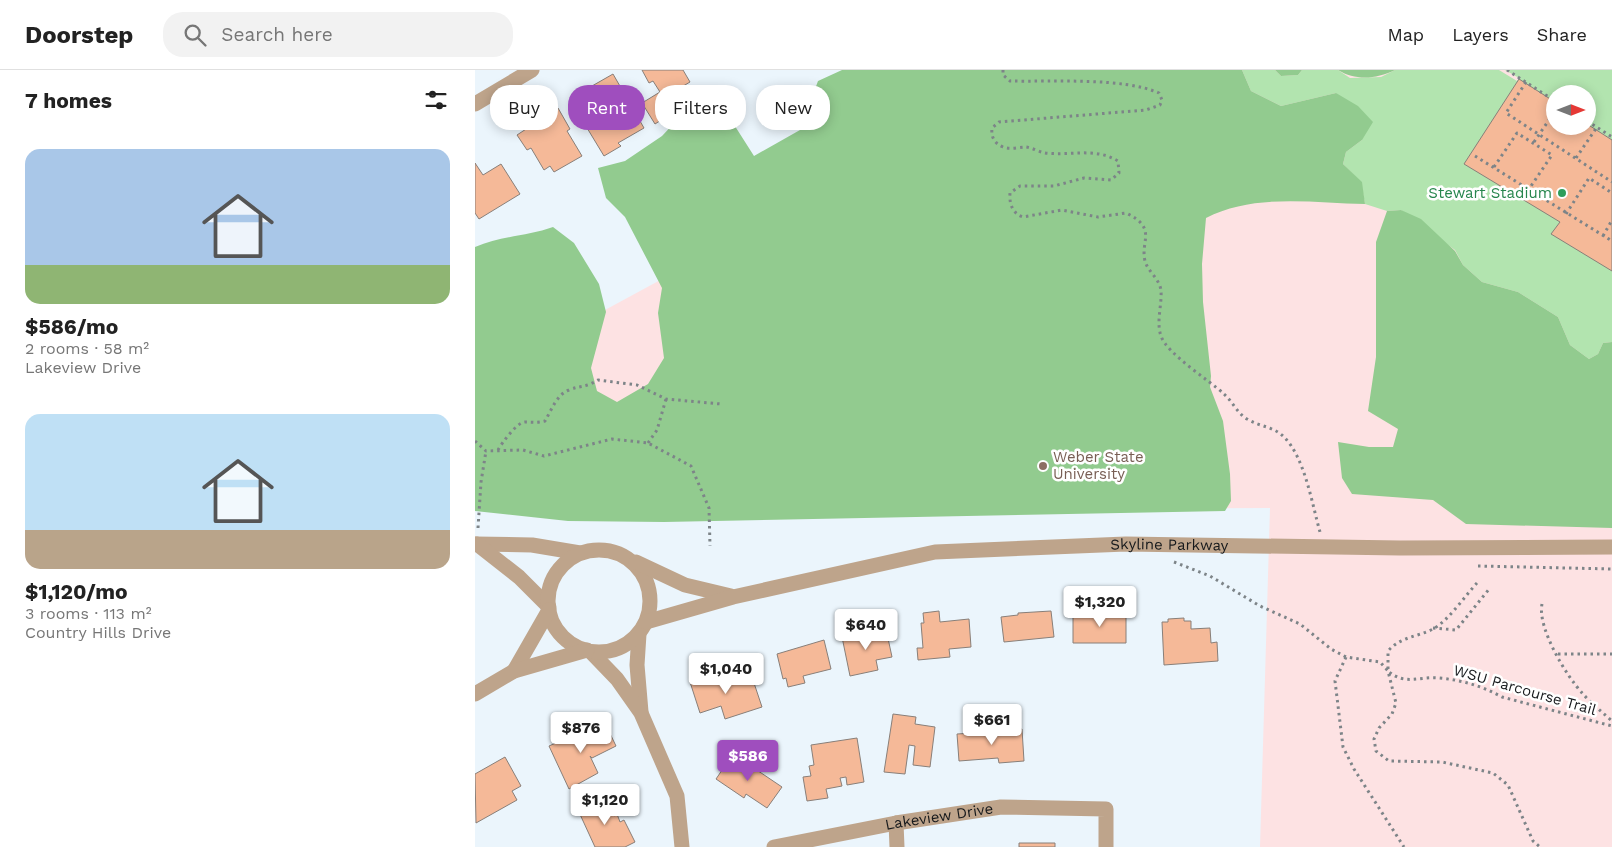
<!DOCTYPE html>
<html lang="en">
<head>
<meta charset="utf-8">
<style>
  :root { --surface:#fff; --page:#f2f2f2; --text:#222; --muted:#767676; --line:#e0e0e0; --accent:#9f4ebe }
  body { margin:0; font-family:"Work Sans",sans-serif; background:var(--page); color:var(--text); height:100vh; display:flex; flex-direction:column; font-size:19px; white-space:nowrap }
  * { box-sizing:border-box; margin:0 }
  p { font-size:16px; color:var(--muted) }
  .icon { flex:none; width:28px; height:28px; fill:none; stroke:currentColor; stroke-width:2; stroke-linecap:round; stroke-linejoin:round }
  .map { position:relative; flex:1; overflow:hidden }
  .panel { display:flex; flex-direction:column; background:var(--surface); width:475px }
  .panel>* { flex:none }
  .guide { position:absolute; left:15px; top:15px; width:475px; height:45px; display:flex; gap:10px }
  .needle { width:32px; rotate:90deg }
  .buttons { position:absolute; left:1071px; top:15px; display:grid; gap:10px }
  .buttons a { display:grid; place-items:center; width:50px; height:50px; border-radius:50%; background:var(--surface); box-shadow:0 2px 12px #0003; font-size:25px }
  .price { position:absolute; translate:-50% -42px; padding:0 11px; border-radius:5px; background:#fff; color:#222; font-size:16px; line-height:32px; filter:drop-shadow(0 1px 2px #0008) }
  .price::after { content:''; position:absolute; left:50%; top:30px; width:15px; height:11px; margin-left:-8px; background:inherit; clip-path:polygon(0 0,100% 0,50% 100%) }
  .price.on { background:var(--accent); color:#fff }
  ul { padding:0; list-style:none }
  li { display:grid; align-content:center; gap:10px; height:265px; padding:0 25px }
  li span { display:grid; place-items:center; height:155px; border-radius:15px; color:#555 }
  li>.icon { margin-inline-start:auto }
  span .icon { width:90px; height:90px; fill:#fffc; stroke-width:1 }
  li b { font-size:21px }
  h2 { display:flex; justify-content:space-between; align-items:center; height:60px; padding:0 25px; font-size:21px }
  .pill { padding:0 18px; border-radius:20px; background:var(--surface); box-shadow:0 2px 12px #0003; font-size:18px; line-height:45px }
  .pill.on { background:var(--accent); color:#fff }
  header { display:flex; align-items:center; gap:30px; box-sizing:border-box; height:70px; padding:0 25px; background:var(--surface); border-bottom:1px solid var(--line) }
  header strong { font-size:24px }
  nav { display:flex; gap:28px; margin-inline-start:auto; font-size:18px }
  .search { width:350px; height:45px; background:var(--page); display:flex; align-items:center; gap:12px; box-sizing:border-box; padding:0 18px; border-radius:20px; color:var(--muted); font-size:19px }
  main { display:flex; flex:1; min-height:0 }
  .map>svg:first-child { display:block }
  .education { fill:#fde2e3; fill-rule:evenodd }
  .green { fill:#b2e4af; fill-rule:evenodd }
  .forest { fill:#92cb8f }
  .building { fill:#f5b998; stroke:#887f79 }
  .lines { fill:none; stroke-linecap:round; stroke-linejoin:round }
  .path { stroke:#7d8488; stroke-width:3; stroke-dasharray:2.5 4; stroke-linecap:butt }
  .minor { stroke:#bea48b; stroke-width:15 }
  .tertiary { stroke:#bea48b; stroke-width:15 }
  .leisure-dot { fill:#2e9e5b; stroke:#fff; stroke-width:2 }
  .education-dot { fill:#8d6e63; stroke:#fff; stroke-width:2 }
  .labels { text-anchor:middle; stroke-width:5; stroke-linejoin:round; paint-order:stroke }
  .leisure-label { font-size:15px; fill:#27864d; stroke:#fff; text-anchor:end }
  .education-label { font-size:15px; fill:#785e54; stroke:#fff; text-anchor:start }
  .street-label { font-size:15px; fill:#16191c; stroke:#fff }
</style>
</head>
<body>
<header>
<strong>Doorstep</strong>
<div class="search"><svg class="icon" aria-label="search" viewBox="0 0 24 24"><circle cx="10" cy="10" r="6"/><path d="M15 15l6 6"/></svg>Search here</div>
<nav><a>Map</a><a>Layers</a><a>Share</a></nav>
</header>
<main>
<section class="panel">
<h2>7 homes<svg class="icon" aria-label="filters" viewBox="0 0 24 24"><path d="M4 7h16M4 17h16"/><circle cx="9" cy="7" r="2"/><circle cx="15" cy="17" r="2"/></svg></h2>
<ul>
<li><span style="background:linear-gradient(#a9c7e8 75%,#8fb573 0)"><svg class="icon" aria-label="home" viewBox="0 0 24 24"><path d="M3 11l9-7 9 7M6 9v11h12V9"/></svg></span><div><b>$586/mo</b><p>2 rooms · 58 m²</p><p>Lakeview Drive</p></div></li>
<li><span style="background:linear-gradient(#bfe0f5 75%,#b9a48a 0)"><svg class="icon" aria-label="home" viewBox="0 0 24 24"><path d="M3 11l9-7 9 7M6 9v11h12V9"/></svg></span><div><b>$1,120/mo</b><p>3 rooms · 113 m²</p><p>Country Hills Drive</p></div></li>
</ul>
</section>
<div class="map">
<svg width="1137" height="777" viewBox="0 0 1137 777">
  <rect width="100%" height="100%" fill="#ebf5fc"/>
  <path class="education" d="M462 0H1137V777H785L795 438 0 441V353L130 240 462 60ZM1080 24H1112V56H1080Z"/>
  <path class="green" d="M767 0H800L806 6 823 5 827 0H863L875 8 906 7 920 0H1024L1042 11 1044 8 1030 0H1137V272L1128 273 1123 284 1114 289 1095 275 1083 247 1043 222 1007 212 988 195 980 180 926 140 912 141 890 134 886 112 868 94 871 82 887 70 861 23 806 36 776 21ZM1080 24H1112V56H1080Z"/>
  <path class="forest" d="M367 0H767L776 21 806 36 861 23 883 36 898 52 887 70 871 82 868 94 887 112 890 134C837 133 779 123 731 148L727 194 728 232 736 306 735 317 748 351 755 404 756 431 750 441 189 452 93 451 0 441V177C25 166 53 166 78 157L99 173 124 214 131 242 116 298 122 321 142 332 173 314 189 288 183 243 187 218 150 147 131 128 123 98 150 91 187 66 202 50 244 31 279 86 325 60 343 11Z
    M800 0H827L823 5 806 6Z
    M863 0H920C901 9 881 11 863 0Z
    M926 140 946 149 980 181 988 195 1007 212 1043 222 1083 247 1095 275 1114 289 1123 284 1128 273 1137 272V458L991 454 958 430 877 424 867 408 863 372 894 377H918L923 359 893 341 901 287V172L912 141Z"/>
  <path class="building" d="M167 0H208L215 12 188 28 197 43 180 54 167 33 185 22 178 11 174 13Z
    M138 4 169 58 143 73 146 76 129 86 103 43 118 35 123 44 129 47 133 44 117 16Z
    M1044 9 1080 32V56H1112V54L1137 70V201L1076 164 1085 152 989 94Z
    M83 38 95 59 92 61 107 86 79 102 75 96 69 100 56 78 52 80 42 65Z
    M0 93 8 105 26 94 45 124 4 149 0 143Z
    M464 541 465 552 494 549 496 577 474 579 475 587 443 590 442 578H448L446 553H449L448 543Z
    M576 541 579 567 529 572 526 547 543 545V543Z
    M629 543H651V573H598V545H621Z
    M709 548V551H716V559L735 558 736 573 742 572 743 591 689 595 687 552H693V549Z
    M411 559 417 587 401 590 403 600 375 606 367 567Z
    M349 570 356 599 328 606 330 613 313 617 311 608 308 609 302 584Z
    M247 602 251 613 276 604 287 637 250 649 246 636 225 643 215 612Z
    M418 644 441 647 440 654 460 657 455 697 438 695 440 676 434 675 430 704 409 702Z
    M130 653 141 676 117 688 115 686 123 703 94 719 74 676 112 659 113 661Z
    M547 659 549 691 524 693 523 688 484 691 482 664 498 663V661Z
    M382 668 389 712 372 715 371 707 365 708 367 716 351 719 353 728 332 731 328 707 336 706 334 696 339 695 336 675Z
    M258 684 307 717 292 738 271 724 269 728 241 709Z
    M30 687 46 716 37 721 42 730 1 753 0 704Z
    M130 727 139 746 142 744 145 752 149 750 160 772 150 777H120L103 740Z
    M544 773H580V777H544Z"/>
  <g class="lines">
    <path class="path" d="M528 0V5L535 11C576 12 648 7 684 23L687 30 685 35 671 40 524 52 517 58C516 67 519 73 528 77 535 80 544 77 551 77 558 78 564 82 570 83 595 86 620 77 643 91L644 103 636 110 609 108 579 116H545L535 123C534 134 538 144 548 147L587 140 623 147 651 143C683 158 665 171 670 191 673 202 685 209 686 221 687 235 681 252 686 266 692 284 734 310 749 324 758 332 762 343 772 349 785 357 798 356 809 367 830 388 837 434 845 462
      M1032 0 1080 31
      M1051 12 1031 43 1137 112
      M1112 51 1137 67
      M1059 72 1080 41
      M1000 86 1137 171
      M1101 88 1122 57
      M1019 97 1042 63 1077 85 1054 119
      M1091 144 1114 108 1137 123
      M1128 166 1137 150
      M0 371 11 381 48 380 69 386 137 369 173 373 216 396 234 438 235 476
      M173 373 182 360 191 329
      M23 380C27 373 42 352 50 352 58 352 62 353 70 351 76 341 82 324 94 320 106 315 110 318 123 310L162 315 191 329 246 334
      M3 458 6 412 11 381
      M699 492 735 506 785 536 825 554 856 579 871 587 905 592 913 601 921 633 917 644 904 658 899 669 901 681 914 691 967 692 1018 703 1033 715 1058 771 1065 777
      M1003 496 1137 499
      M1002 513C990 526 973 551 958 559 942 567 925 567 913 581V601C930 616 944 606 964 608 987 610 1007 616 1027 627L1137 656
      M1067 534C1062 558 1092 607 1108 624 1117 634 1127 642 1137 651
      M958 558 981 560 1015 518
      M1083 584H1137
      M871 587 860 611 868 677 879 699 929 777"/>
    <g class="minor">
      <path d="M0 34 57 0"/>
      <path d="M164 564 162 595 166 642"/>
      <path d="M116 582 142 609 166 643 202 726 207 777"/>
      <path d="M421 753 422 777"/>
      <path id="s1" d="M299 777 421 753 526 737 631 739V777"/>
    </g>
    <g class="tertiary">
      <path d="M0 474 57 475 105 483"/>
      <path d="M2 474 44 507 74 537"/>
      <circle cx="124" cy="531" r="51"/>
      <path d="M161 492 210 515 256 526"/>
      <path id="s2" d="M171 552 258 527 460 482 651 474 925 478 1137 477"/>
      <path d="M39 601 74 540"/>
      <path d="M0 624 39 601 112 580"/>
    </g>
  </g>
  <circle class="leisure-dot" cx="1087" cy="123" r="5"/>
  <circle class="education-dot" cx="568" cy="396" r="5"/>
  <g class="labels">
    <g class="leisure-label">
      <text x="1077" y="128">Stewart Stadium</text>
    </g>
    <g class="education-label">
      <text x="578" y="392">Weber State<tspan x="578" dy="17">University</tspan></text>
    </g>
    <g class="street-label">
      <text dy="5" stroke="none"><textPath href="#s2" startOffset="532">Skyline Parkway</textPath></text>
      <text transform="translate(1050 620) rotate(16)" y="5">WSU Parcourse Trail</text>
      <text dy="5" stroke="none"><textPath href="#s1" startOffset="168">Lakeview Drive</textPath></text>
    </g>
  </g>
</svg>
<div class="buttons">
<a><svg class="needle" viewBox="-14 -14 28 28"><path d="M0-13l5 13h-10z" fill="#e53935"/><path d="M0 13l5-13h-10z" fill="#767676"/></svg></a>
</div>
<b class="price" style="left:625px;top:558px">$1,320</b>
<b class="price" style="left:391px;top:581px">$640</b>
<b class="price" style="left:251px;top:625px">$1,040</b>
<b class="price" style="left:517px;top:676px">$661</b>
<b class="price" style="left:106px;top:684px">$876</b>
<b class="price on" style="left:273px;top:712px">$586</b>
<b class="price" style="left:130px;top:756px">$1,120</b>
<div class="guide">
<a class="pill">Buy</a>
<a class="pill on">Rent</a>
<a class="pill">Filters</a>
<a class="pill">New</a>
</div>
</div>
</main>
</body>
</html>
